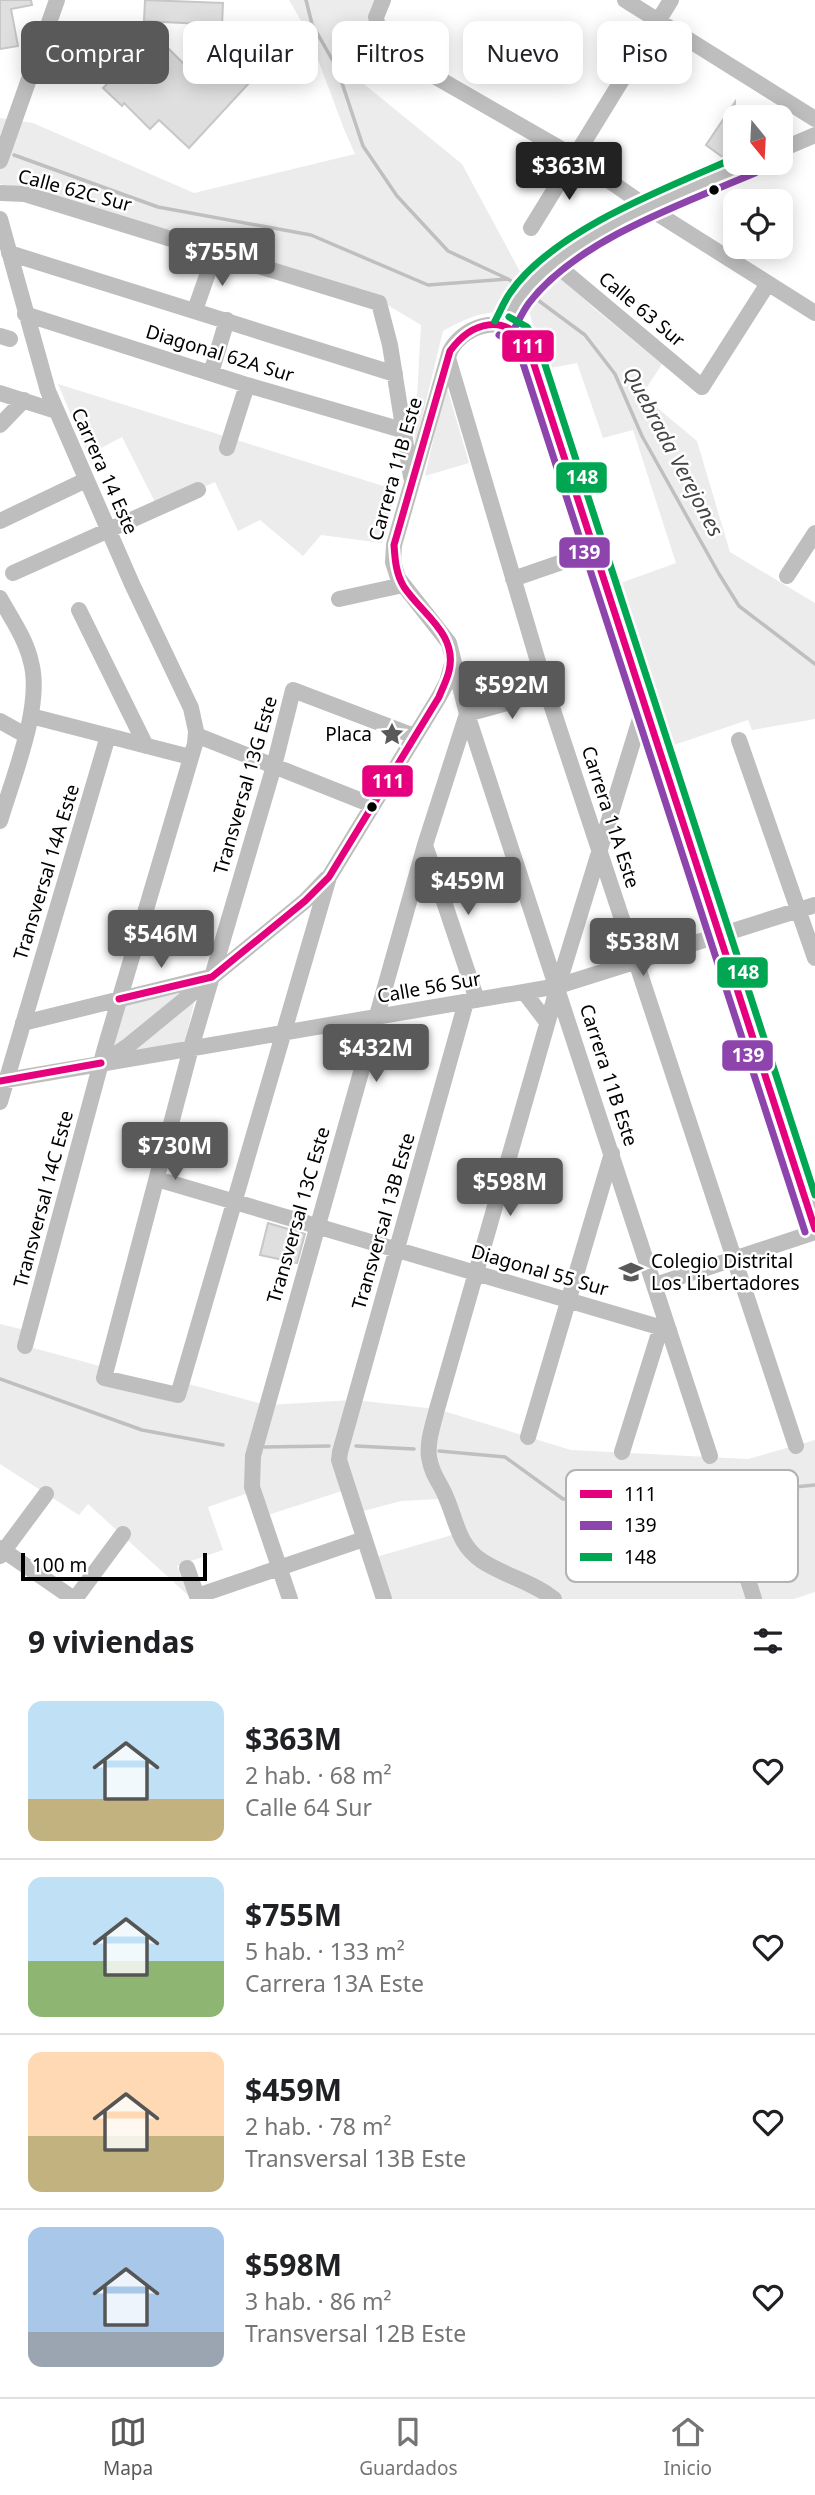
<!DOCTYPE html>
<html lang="es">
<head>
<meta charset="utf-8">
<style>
  :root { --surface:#fff; --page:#f2f2f2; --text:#202124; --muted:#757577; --line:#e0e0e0; --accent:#595959 }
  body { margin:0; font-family:"Noto Sans",sans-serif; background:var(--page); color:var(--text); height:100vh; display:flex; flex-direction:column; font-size:26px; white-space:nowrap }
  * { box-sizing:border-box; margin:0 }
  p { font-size:23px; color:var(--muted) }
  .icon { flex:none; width:38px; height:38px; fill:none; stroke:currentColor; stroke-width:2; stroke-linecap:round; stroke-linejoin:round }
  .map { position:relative; height:1599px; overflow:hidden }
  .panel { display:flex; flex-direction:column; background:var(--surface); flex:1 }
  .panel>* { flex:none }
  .guide { position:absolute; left:21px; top:21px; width:774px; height:63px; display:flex; gap:14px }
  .needle { width:46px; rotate:162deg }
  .buttons { position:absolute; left:723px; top:105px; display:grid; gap:14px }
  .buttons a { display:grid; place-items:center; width:70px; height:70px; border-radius:14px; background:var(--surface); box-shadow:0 4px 18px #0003; font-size:35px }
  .scale { position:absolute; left:21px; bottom:18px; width:186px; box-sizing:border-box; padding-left:7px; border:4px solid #000; border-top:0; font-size:19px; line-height:24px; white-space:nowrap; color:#000; -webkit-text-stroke:5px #fff; paint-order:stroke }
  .price { position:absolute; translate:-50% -60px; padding:0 16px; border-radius:7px; background:var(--accent); color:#fff; font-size:23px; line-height:46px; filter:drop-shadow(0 2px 4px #0008) }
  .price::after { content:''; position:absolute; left:50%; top:42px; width:21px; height:16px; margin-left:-10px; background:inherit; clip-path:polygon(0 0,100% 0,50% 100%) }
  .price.current { background:#222; color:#fff }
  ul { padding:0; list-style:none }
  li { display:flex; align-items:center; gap:21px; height:175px; padding:0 28px }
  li+li { border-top:2px solid var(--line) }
  li span { display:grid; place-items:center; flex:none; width:196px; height:140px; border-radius:14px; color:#555 }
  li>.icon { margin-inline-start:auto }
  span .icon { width:84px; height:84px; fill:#fffc; stroke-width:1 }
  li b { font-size:30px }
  h2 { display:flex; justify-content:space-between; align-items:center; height:84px; padding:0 28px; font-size:30px }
  .pill { padding:0 24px; border-radius:14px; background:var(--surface); box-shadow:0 4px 18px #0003; font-size:24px; line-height:63px }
  .pill.current { background:var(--accent); color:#fff }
  .menu { display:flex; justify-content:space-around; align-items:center; height:98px; border-top:2px solid var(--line); background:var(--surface); font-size:19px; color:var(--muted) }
  .menu a { display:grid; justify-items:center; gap:4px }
  .menu .current { color:var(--accent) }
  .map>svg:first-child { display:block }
  .green { fill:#ececec }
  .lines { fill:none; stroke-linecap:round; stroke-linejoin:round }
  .stream { stroke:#bfbfbf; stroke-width:3.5 }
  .building { fill:#dfdfdf; stroke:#c7c7c7; stroke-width:2 }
  .minor { stroke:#bebebe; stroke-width:16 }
  .bus-1-casing { stroke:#fff; stroke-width:12 }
  .bus-2-casing { stroke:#fff; stroke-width:12 }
  .bus-3-casing { stroke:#fff; stroke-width:12 }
  .bus-1 { stroke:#e5007d; stroke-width:7 }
  .bus-2 { stroke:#8e44ad; stroke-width:7 }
  .bus-3 { stroke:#00a651; stroke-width:7 }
  .bus-dot { fill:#000; stroke:#fff; stroke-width:2.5 }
  .labels { text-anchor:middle; stroke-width:5; stroke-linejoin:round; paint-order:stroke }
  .street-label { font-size:19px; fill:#000; stroke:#fff }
  .poi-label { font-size:19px; fill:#000; stroke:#fff; text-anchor:end }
  .water-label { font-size:21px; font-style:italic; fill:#444; stroke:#fff }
  .key { fill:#fff; stroke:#b2b2b2; stroke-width:2 }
  .key-label { font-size:19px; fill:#000 }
  .line-badge { stroke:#fff; stroke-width:2.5 }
  .badge-label { font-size:19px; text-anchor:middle; font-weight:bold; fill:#fff }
</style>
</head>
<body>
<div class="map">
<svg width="815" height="1599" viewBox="0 0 815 1599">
  <rect width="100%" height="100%" fill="#fff"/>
  <path class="green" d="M289 0H375C361 24 369 31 388 46L364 84 462 164 524 279 502 312C479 312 462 320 443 331L414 451 421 325 374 297 0 184V118L33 123 194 193 355 154 344 129 308 33Z
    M558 276 595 309 662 364 642 395 697 441 730 552 815 603V719L752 730 748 720 671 746 618 584 676 563 633 430 603 438 577 363 545 369 529 311Z
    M58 384 396 490 382 543 321 535 303 556 260 520 238 531 215 482 158 508 122 437 88 455Z
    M446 384 469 463 425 476Z
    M184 990 112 1052 125 1006Z
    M195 999 185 1042 128 1054Z
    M0 1324 29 1331 26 1346 107 1368 104 1378 177 1395 181 1382 266 1405 354 1400 437 1409 571 1450 748 1459 815 1440V1592L794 1599H391L376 1557 452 1535 438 1499 401 1501 356 1513 348 1489 268 1515 257 1490 208 1507 223 1550 177 1566 190 1597 88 1504 79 1515 0 1464Z"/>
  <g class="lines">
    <path class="stream" d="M306 0 312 24 337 68 363 146 397 196 448 251 508 279 522 288
      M14 155 158 207 311 235 428 285 508 279
      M531 295 585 335 615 374 642 436 719 574 739 606 815 664
      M0 1379 142 1430 223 1445
      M356 1446 414 1449
      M265 1447 329 1446
      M439 1451 505 1457 563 1499H676L815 1485"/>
  </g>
  <path class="building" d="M0 0H31L32 5 11 9 18 46 0 49Z
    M145 0 223 3 222 25 144 21Z
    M155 35 184 64 192 56 218 82 245 52 262 69 189 148 159 120 150 129 124 103 122 106 103 88Z
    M735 102V158L728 161 706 145Z
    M268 1223 305 1234 297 1263 260 1255Z"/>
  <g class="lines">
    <path class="minor" d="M383 0 376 17 378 29 415 65 575 157 647 207 815 313
      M625 0 815 119
      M780 150 815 135
      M0 161 57 0
      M0 193 25 194 379 303 390 345 411 477
      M0 219 48 391 132 584 191 708 196 731 195 744 105 1048 25 1346
      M531 228 671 0
      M9 253 395 374
      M554 263 702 387 767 285
      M195 310 215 253
      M25 314 247 385 402 430
      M504 326C531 247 679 194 751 163
      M0 336 10 339
      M448 358 547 692 796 1446
      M211 373 227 320
      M0 393 56 411
      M0 425 24 400
      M227 448 247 385
      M0 521 86 480
      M13 573 198 490
      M787 576 815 533
      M513 579 594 551
      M0 598C11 618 26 639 31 662 43 706 13 777 0 821
      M339 599 403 585
      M79 610 146 746
      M31 716 190 757
      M0 721 25 735
      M196 735 372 805
      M414 736 293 690 274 766 191 1048 104 1378 178 1395 329 877 439 697 447 682 452 664
      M739 740 815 958
      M425 845 477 1000
      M524 992 547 1022
      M23 1023 206 978
      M107 1060 129 1045 305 901 327 878
      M0 1081 558 986 815 905
      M0 1102 108 736
      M157 1179 669 1330
      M655 1285 815 1232
      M528 1437 612 1153
      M622 1452 661 1327
      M710 1456 467 714 449 643 398 578 393 562 394 545 450 351C466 322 511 312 528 346L815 1229
      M0 1548 74 1599
      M0 1556 46 1494
      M187 1568 198 1599
      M748 1580 754 1599
      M197 1596 364 1539
      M75 1599 123 1534
      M290 1599 252 1487 253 1456 425 845 467 714 547 692
      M384 1599 339 1460 340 1452 466 1002
      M554 1599C533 1582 505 1576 482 1561 458 1545 457 1522 446 1497 440 1482 432 1476 429 1457 427 1442 433 1425 437 1409L558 986 644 706"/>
    <g class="bus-1-casing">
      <path id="bus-1" d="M119 999 212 977 305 901 329 877 439 697C442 689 447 680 449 671 458 634 422 614 404 587 396 574 395 560 394 545L450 351C472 321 505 313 528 346L815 1229
        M0 1081 101 1063"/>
    </g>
    <g class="bus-2-casing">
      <path id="bus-2" d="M513 331C518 322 523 311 529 303 577 240 684 203 755 173
        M499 335 513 343 519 351 805 1232"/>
    </g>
    <g class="bus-3-casing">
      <path id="bus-3" d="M509 317 527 327 538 343 815 1195
        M495 321C500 312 504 301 510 293 552 231 668 187 735 158"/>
    </g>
    <use href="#bus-1" class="bus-1"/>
    <use href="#bus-2" class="bus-2"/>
    <use href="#bus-3" class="bus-3"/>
  </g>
  <defs>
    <g id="sight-bare" transform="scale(1.89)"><path d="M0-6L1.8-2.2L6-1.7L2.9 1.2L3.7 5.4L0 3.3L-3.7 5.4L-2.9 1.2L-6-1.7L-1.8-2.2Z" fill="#595959" stroke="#fff" stroke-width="2.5" paint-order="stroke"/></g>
    <g id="school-bare" transform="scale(1.89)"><path d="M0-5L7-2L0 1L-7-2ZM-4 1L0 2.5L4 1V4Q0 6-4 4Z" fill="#595959" stroke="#fff" stroke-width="2.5" paint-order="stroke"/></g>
  </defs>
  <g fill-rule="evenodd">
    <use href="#sight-bare" x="392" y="734"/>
    <use href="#school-bare" x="631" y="1272"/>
  </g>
  <g class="bus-dot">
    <circle cx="714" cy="190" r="6"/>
    <circle cx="372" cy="807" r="6"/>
  </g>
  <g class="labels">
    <g class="street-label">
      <text transform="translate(75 190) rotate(15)" y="7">Calle 62C Sur</text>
      <text transform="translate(642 309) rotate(40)" y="7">Calle 63 Sur</text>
      <text transform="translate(220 353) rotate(17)" y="7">Diagonal 62A Sur</text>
      <text transform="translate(395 469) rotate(-74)" y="7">Carrera 11B Este</text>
      <text transform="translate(105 471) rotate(66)" y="7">Carrera 14 Este</text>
      <text transform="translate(245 785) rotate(-74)" y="7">Transversal 13G Este</text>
      <text transform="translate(611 817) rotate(72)" y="7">Carrera 11A Este</text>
      <text transform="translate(46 872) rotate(-73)" y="7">Transversal 14A Este</text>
      <text transform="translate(429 987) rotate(-10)" y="7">Calle 56 Sur</text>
      <text transform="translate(609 1075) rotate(72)" y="7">Carrera 11B Este</text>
      <text transform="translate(43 1199) rotate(-75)" y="7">Transversal 14C Este</text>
      <text transform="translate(298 1215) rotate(-74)" y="7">Transversal 13C Este</text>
      <text transform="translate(383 1221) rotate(-74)" y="7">Transversal 13B Este</text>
      <text transform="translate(540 1270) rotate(16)" y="7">Diagonal 55 Sur</text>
    </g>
    <g class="poi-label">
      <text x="372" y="741">Placa</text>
      <text x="651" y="1268" text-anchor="start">Colegio Distrital<tspan x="651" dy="22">Los Libertadores</tspan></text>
    </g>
    <g class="water-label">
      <text transform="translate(673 452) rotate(62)" y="7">Quebrada Verejones</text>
    </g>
  </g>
  <rect x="566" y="1470" width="232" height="112" rx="10" class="key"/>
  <rect x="580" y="1490" width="32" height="8" fill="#e5007d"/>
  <rect x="580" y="1521" width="32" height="9" fill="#8e44ad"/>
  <rect x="580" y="1553" width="32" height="8" fill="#00a651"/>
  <g class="key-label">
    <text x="624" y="1501">111</text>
    <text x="624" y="1532">139</text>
    <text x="624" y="1564">148</text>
  </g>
  <g class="line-badge">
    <rect x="501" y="329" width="54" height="34" rx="7" fill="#e5007d"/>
    <rect x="555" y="461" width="53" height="33" rx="7" fill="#00a651"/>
    <rect x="558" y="536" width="53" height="33" rx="7" fill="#8e44ad"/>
    <rect x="361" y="764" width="53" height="34" rx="7" fill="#e5007d"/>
    <rect x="716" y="956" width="53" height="33" rx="7" fill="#00a651"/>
    <rect x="721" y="1039" width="53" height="33" rx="7" fill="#8e44ad"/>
  </g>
  <g class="badge-label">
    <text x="528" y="353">111</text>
    <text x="582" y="484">148</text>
    <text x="584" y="559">139</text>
    <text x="388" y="788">111</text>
    <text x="743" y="979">148</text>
    <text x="748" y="1062">139</text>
  </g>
</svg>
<div class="buttons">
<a><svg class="needle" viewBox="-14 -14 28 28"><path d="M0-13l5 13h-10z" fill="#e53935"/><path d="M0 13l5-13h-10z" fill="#757577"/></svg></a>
<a><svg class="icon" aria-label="locate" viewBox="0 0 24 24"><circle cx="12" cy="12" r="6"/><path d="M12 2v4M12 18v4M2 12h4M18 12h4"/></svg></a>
</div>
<div class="scale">100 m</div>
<b class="price current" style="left:569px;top:202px">$363M</b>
<b class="price" style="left:222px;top:288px">$755M</b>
<b class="price" style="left:512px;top:721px">$592M</b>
<b class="price" style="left:468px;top:917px">$459M</b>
<b class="price" style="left:161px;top:970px">$546M</b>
<b class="price" style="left:643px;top:978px">$538M</b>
<b class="price" style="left:376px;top:1084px">$432M</b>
<b class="price" style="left:175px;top:1182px">$730M</b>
<b class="price" style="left:510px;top:1218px">$598M</b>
<div class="guide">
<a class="pill current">Comprar</a>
<a class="pill">Alquilar</a>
<a class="pill">Filtros</a>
<a class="pill">Nuevo</a>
<a class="pill">Piso</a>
</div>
</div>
<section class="panel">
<h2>9 viviendas<svg class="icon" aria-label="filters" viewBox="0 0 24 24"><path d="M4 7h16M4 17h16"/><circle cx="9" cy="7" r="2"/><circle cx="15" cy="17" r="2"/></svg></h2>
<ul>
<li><span style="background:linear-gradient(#bfe0f5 70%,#c2b280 0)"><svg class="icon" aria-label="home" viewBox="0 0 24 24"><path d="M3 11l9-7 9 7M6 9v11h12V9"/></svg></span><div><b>$363M</b><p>2 hab. · 68 m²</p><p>Calle 64 Sur</p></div><svg class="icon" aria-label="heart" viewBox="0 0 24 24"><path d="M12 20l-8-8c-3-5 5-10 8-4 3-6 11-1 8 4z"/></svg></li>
<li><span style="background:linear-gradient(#bfe0f5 60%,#8fb573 0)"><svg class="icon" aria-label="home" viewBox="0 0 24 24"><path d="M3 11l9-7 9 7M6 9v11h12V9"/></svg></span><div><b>$755M</b><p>5 hab. · 133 m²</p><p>Carrera 13A Este</p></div><svg class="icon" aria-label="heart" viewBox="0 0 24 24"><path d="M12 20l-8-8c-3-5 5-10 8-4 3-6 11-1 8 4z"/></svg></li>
<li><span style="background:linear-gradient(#ffd9b3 60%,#c2b280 0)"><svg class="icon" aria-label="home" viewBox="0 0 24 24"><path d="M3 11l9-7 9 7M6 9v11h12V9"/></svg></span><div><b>$459M</b><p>2 hab. · 78 m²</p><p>Transversal 13B Este</p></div><svg class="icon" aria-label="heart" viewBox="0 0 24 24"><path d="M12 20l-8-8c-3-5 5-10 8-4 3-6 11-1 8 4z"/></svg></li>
<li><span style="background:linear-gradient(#a9c7e8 75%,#9aa5b1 0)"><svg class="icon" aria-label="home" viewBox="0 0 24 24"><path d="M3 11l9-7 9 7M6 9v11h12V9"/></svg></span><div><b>$598M</b><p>3 hab. · 86 m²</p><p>Transversal 12B Este</p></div><svg class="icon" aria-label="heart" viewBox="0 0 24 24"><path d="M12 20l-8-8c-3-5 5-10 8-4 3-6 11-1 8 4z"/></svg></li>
</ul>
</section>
<nav class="menu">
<a class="current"><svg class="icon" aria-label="map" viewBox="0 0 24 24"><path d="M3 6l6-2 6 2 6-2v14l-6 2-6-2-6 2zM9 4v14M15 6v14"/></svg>Mapa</a>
<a><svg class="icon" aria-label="saved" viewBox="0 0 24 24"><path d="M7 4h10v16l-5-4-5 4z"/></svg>Guardados</a>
<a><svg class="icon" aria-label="home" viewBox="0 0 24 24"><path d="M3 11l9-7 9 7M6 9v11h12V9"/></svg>Inicio</a>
</nav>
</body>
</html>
